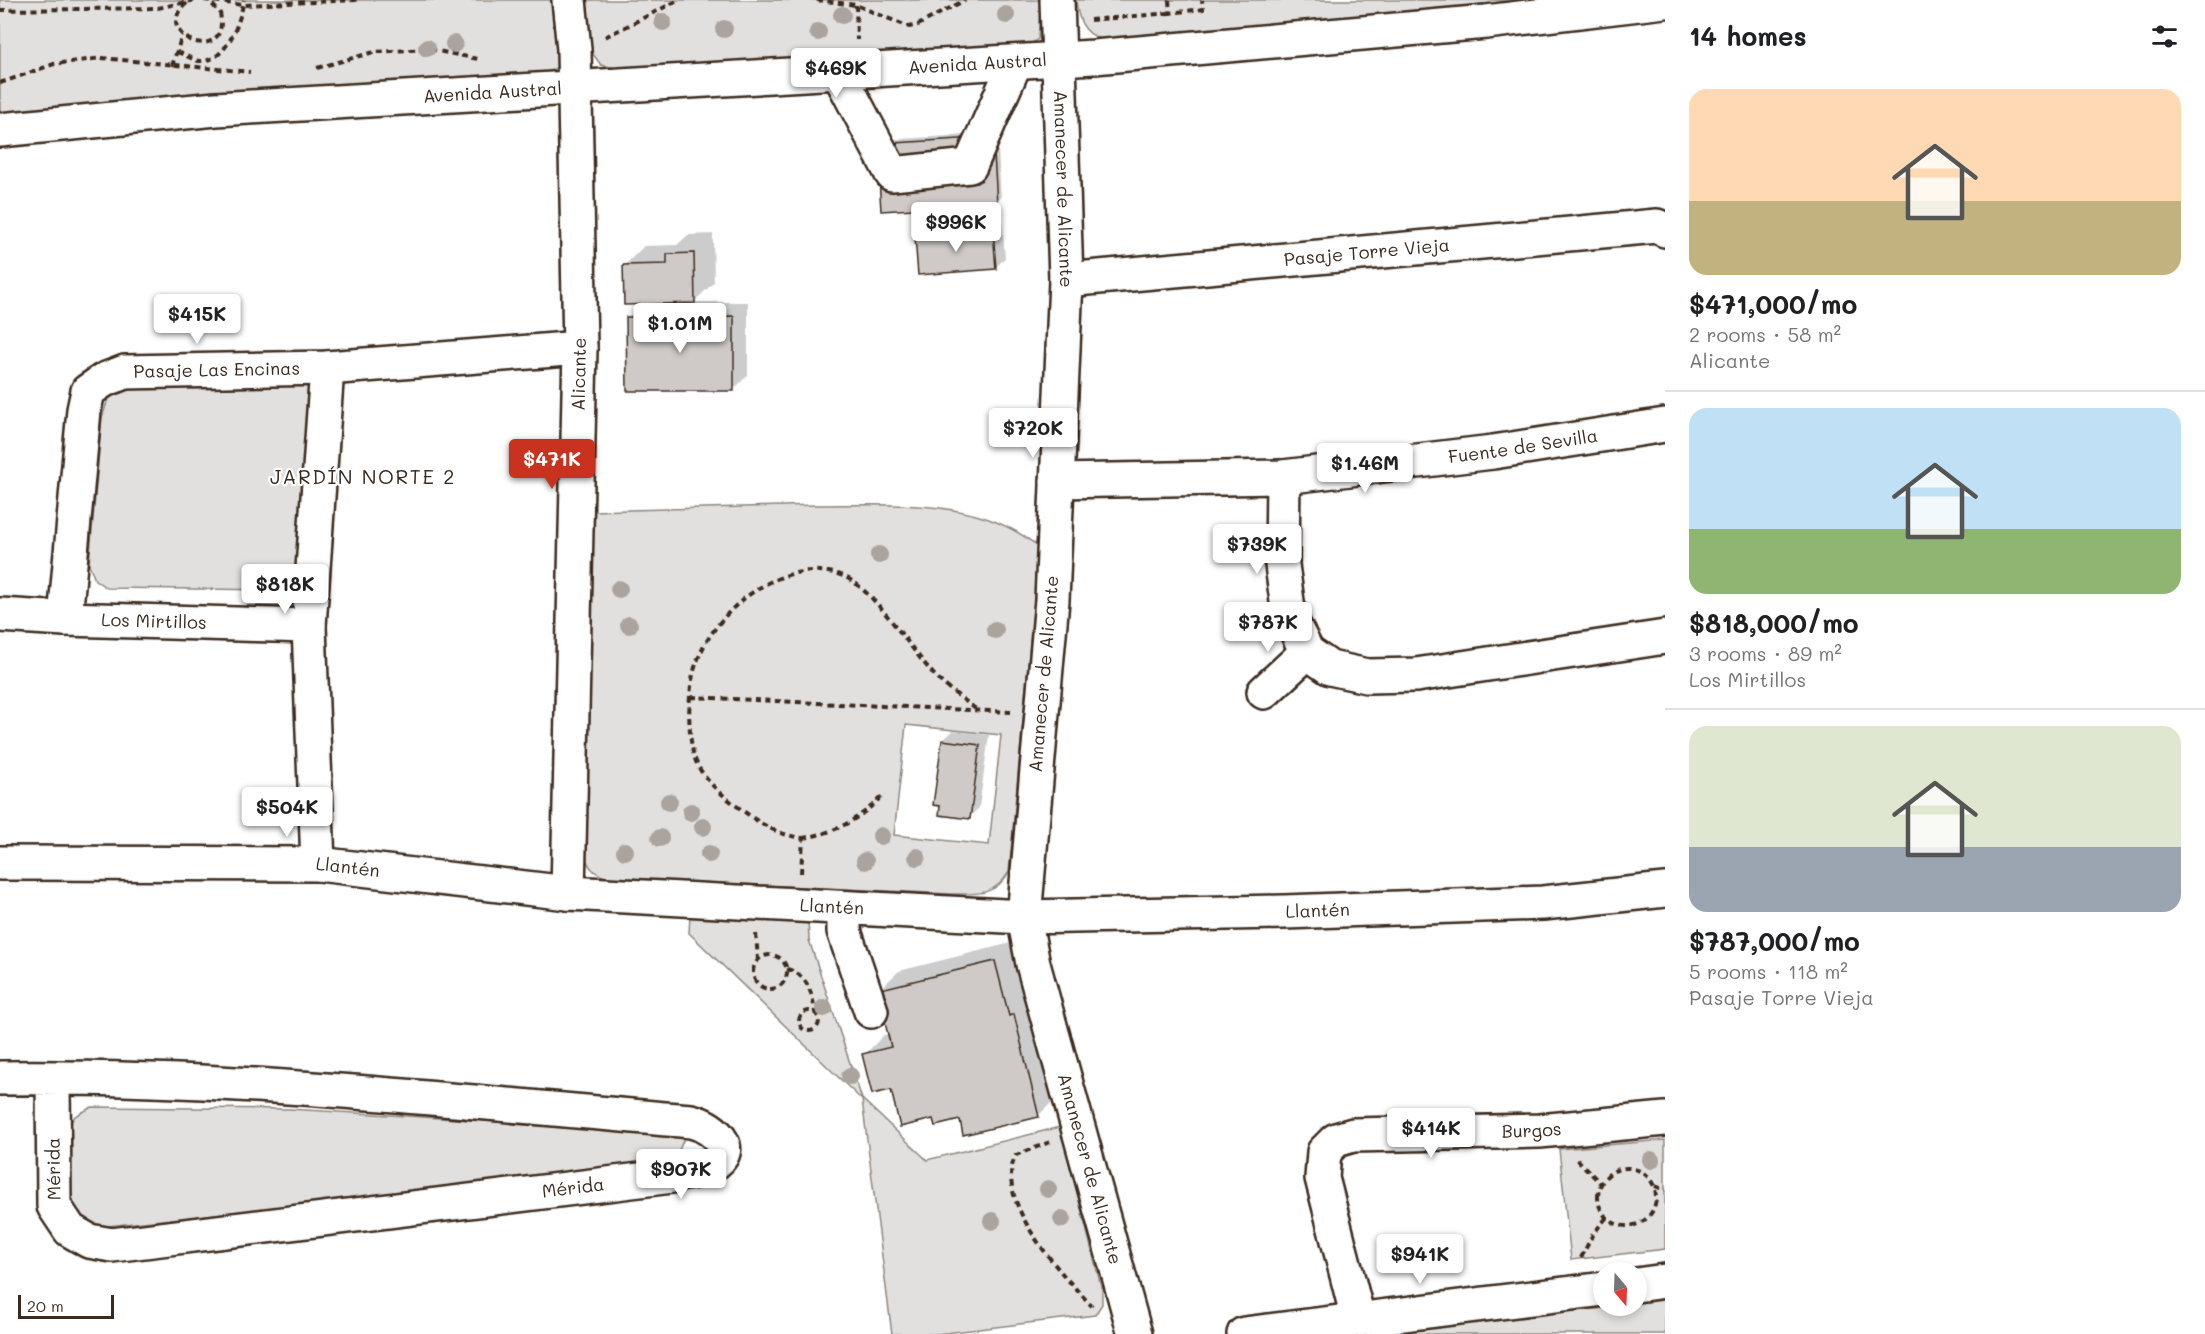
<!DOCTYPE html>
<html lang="en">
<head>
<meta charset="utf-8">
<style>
  :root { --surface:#fff; --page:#f2f2f2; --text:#202124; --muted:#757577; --line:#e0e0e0; --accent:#c8321e }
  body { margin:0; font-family:Mali,sans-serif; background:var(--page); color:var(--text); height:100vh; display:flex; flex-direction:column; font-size:22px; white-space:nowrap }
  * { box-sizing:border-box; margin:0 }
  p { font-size:20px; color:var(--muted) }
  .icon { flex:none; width:33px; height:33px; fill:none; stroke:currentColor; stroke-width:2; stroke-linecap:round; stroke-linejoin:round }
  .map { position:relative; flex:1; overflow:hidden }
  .details { display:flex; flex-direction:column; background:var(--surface); width:540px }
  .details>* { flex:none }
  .needle { width:39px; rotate:161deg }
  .fabs { position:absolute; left:1593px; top:1262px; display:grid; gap:12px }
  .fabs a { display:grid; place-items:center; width:54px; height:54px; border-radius:50%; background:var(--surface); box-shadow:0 3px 9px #0003; font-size:30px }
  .scale { position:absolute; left:18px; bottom:15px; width:96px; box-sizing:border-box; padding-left:6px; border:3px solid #3b2a1e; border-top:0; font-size:16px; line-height:21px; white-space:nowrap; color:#3b2a1e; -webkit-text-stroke:4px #fff; paint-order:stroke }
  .price { position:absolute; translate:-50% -51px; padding:0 14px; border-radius:6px; background:#fff; color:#222; font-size:20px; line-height:39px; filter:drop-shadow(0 2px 3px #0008) }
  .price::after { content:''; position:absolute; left:50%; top:36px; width:18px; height:14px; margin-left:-9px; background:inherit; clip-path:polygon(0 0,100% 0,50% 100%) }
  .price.selected { background:var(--accent); color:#fff }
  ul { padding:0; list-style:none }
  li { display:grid; align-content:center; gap:12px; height:318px; padding:0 24px }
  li+li { border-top:2px solid var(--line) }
  li span { display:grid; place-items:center; height:186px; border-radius:18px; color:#555 }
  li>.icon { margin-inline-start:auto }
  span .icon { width:108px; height:108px; fill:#fffc; stroke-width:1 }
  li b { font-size:26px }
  h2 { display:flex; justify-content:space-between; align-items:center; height:72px; padding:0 24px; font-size:26px }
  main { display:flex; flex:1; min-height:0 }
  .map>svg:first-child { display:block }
  .green { fill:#e2e0de; stroke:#8e857e; stroke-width:1.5; fill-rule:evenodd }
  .shadow { fill:#0003 }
  .building { fill:#cfcac7; stroke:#3b2a1e; stroke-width:1.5 }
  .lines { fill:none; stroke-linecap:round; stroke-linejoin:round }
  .minor-casing { stroke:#3b2a1e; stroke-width:38 }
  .major-casing { stroke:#3b2a1e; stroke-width:38 }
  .path { stroke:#3b2a1e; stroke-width:4; stroke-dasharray:6 4.5; stroke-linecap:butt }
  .minor { stroke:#fff; stroke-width:33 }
  .major { stroke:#fff; stroke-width:33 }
  .tree { fill:#aaa39e }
  .labels { text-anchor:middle; stroke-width:4.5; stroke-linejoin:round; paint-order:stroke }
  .street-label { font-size:18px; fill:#3b2a1e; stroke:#fff }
  .neighbourhood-label { font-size:20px; letter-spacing:1.5px; fill:#3b2a1e; stroke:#fff }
</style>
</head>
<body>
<main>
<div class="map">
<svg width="1665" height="1334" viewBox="0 0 1665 1334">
  <rect width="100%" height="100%" fill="#fff"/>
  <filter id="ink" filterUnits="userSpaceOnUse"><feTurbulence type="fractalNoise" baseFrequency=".0167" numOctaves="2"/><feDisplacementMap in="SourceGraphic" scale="12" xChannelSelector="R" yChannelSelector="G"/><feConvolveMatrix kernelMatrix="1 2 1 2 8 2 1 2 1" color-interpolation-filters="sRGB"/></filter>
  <g filter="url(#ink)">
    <path class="green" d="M0 0H560V66L548 72 218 95 0 114Z
      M586 0H1041L1038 39 1029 45 621 69 601 65 590 50Z
      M1076 0H1524L1112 41C1087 39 1078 24 1076 0Z
      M299 382 313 387 303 575 292 584 276 590 107 588 95 580 89 564 102 418 108 399 123 388Z
      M818 505C876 505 950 500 1003 525 1016 530 1027 539 1039 546L1009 872C995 896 977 894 952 894L607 878C595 873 589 869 585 856L592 511ZM906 725 1001 735 989 845 894 835Z
      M690 915 808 920 809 940 862 1099 927 1160 1060 1127 1102 1290V1304L1095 1315 937 1334H892L862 1100 689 933Z
      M92 1107 289 1109 686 1133 674 1163 98 1227 85 1222 71 1212 69 1125 75 1116Z
      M1665 1140V1249L1571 1260 1559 1149Z
      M1665 1300V1334H1377L1474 1321 1636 1305 1637 1303Z"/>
    <path class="shadow" d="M997 133 1001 198 996 202 883 140Z
      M1002 221 1005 258 995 268 917 237 926 227Z
      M713 234 714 282 694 302H748V375L733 390 628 318 642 303 624 266 644 246 677 245 688 235Z
      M953 731 989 735 979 808 969 817 943 740Z
      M1015 942 1058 1096 1038 1116 934 1117 892 1088 864 1055 884 1035 890 1034 879 990 899 971Z"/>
    <path class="building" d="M993 137 997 204 881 211 877 144Z
      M993 230 996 269 918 275 915 237Z
      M694 253 695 303 624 305 623 265 667 264V254Z
      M734 316V391H627L626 317Z
      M942 740 980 745 970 819 939 815 940 806 933 805Z
      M995 961 1009 1016 1014 1014 1039 1117 963 1135 960 1120 935 1126 933 1119 900 1127 891 1090 872 1094 862 1054 891 1047 877 990Z"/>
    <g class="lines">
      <g class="minor-casing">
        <g id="minor">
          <path id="s1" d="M1057 0 1066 280 1052 600 1024 917 1033 964 1135 1334"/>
          <path d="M839 73 892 174 970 166 1015 63"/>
          <path id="s2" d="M1066 280 1657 226 1665 230"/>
          <path d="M1283 477 1282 565 1289 616 1307 652 1330 668 1367 676 1416 675 1665 637"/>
          <path id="s3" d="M1057 481 1283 477 1493 452 1665 425"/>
          <path id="s4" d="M0 615 65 619 309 626"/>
          <path id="s5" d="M65 619 84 410 88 391 104 380 125 372 327 368 580 348"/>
          <path d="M1264 692 1307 652"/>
          <path id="s6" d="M0 863 318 864 568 893 1024 917 1284 912 1543 903 1665 890"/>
          <path d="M318 864 309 626 327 368"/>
          <path id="s7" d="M568 893 580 348 574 49 569 0"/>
          <path d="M844 909V931L871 1011"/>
          <path d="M0 1078C231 1075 461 1102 691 1121 717 1127 742 1154 704 1168 694 1172 682 1173 672 1176L112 1245 89 1241 70 1230 54 1206 53 1078"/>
          <path d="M1636 1285 1665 1281"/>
          <path id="s8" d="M1358 1318 1322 1178 1324 1152 1336 1140 1353 1135 1539 1131 1665 1119"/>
          <path d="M1244 1334 1604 1289"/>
        </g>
      </g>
      <g class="major-casing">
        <g id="major">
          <path id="s9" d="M0 130 216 109 1094 57 1486 22 1665 1"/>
        </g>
      </g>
      <path class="path" d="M204 0 243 5 358 0
        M817 0 856 5 909 27 918 25 965 0
        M1169 0 1170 13 1203 9 1202 0
        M187 3C147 36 231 68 220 13L210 2
        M856 5 857 40
        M0 10 158 8 195 0
        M1090 20 1170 13
        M605 37 679 0
        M177 52C184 54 193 60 199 61 227 63 240 21 244 0
        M172 66 182 35
        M317 68 374 52 428 49 478 59
        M0 83 54 64 102 58 250 72
        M691 697 1011 712
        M803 838C835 833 860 819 882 796
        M801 873 803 838C777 835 759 823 738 807 720 793 698 776 693 752 688 730 688 698 693 675 706 616 781 552 843 576 875 589 914 656 941 682 952 692 966 701 977 710
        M756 934 758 960
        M753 972a17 17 0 1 1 34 0a17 17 0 1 1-34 0Z
        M787 969C807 974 813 994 815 1013
        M799 1021a10 10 0 1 1 20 0a10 10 0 1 1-20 0Z
        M1050 1142 1016 1155C992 1200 1062 1275 1092 1306
        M1577 1159 1601 1184
        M1598 1197a29 29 0 1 1 58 0a29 29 0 1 1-58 0Z
        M1655 1186 1665 1190
        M1581 1258 1593 1234 1607 1217"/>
      <use href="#minor" class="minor"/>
      <use href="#major" class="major"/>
    </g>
    <g class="tree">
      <circle cx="842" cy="15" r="9"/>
      <circle cx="1006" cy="15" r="9"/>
      <circle cx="663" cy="22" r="9"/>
      <circle cx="724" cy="29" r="9"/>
      <circle cx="818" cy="32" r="9"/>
      <circle cx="454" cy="44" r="9"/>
      <circle cx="427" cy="48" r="9"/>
      <circle cx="879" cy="555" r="9"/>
      <circle cx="619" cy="589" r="9"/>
      <circle cx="629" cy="625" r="9"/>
      <circle cx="995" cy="630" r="9"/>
      <circle cx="669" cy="802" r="9"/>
      <circle cx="691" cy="812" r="9"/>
      <circle cx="703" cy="827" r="9"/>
      <circle cx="881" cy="836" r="9"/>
      <circle cx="660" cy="838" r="9"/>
      <circle cx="625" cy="851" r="9"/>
      <circle cx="709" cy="854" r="9"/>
      <circle cx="917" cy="857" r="9"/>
      <circle cx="865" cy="861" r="9"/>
      <circle cx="824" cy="1008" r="9"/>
      <circle cx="850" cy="1076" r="9"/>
      <circle cx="1651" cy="1160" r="9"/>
      <circle cx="1048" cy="1189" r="9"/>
      <circle cx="1062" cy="1219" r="9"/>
      <circle cx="992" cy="1221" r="9"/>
    </g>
  </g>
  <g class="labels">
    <g class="street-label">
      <text dy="6" stroke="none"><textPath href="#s9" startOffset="980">Avenida Austral</textPath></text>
      <text dy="6" stroke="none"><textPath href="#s9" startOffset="494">Avenida Austral</textPath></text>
      <text dy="6" stroke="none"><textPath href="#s1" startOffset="189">Amanecer de Alicante</textPath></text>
      <text dy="6" stroke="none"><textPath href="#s2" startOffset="302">Pasaje Torre Vieja</textPath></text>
      <text dy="6" stroke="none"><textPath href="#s5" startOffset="363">Pasaje Las Encinas</textPath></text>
      <text dy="6" stroke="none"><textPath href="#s7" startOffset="519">Alicante</textPath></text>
      <text dy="6" stroke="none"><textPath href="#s3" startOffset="468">Fuente de Sevilla</textPath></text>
      <text dy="6" stroke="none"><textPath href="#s4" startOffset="154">Los Mirtillos</textPath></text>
      <text transform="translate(1044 674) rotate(-85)" y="6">Amanecer de Alicante</text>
      <text dy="6" stroke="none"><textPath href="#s6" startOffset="348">Llantén</textPath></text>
      <text dy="6" stroke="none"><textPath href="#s6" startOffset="834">Llantén</textPath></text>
      <text dy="6" stroke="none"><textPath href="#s6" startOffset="1320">Llantén</textPath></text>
      <text dy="6" stroke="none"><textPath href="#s8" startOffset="384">Burgos</textPath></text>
      <text transform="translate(54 1169) rotate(-91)" y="6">Mérida</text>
      <text dy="6" stroke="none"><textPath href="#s1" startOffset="1179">Amanecer de Alicante</textPath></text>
      <text transform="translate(573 1188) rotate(-7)" y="6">Mérida</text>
    </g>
    <g class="neighbourhood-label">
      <text x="363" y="484">JARDÍN NORTE 2</text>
    </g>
  </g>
</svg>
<div class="fabs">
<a><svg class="needle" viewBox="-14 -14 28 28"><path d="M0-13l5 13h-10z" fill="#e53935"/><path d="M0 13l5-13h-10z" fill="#757577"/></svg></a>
</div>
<div class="scale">20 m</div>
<b class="price" style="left:836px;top:99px">$469K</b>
<b class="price" style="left:956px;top:253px">$996K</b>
<b class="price" style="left:197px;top:345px">$415K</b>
<b class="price" style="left:680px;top:354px">$1.01M</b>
<b class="price" style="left:1033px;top:459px">$720K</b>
<b class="price selected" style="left:552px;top:490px">$471K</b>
<b class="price" style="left:1365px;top:494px">$1.46M</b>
<b class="price" style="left:1257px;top:575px">$739K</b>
<b class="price" style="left:285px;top:615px">$818K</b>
<b class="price" style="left:1268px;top:653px">$787K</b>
<b class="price" style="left:287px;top:838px">$504K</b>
<b class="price" style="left:1431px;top:1159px">$414K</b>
<b class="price" style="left:681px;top:1200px">$907K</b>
<b class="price" style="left:1420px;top:1285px">$941K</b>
</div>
<section class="details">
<h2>14 homes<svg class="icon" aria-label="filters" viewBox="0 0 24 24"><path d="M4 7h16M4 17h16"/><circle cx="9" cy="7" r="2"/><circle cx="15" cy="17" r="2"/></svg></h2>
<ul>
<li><span style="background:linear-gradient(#ffd9b3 60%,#c2b280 0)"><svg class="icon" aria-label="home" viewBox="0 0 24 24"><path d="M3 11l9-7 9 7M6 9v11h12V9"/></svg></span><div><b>$471,000/mo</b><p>2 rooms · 58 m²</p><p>Alicante</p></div></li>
<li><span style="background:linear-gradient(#bfe0f5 65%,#8fb573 0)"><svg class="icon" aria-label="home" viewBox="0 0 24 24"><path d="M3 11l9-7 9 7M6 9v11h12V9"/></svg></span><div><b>$818,000/mo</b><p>3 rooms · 89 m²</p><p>Los Mirtillos</p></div></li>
<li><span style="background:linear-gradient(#dfe7d0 65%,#9aa5b1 0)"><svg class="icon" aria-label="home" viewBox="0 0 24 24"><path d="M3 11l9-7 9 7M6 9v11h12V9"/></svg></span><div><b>$787,000/mo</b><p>5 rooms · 118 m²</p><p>Pasaje Torre Vieja</p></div></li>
</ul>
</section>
</main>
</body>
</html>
